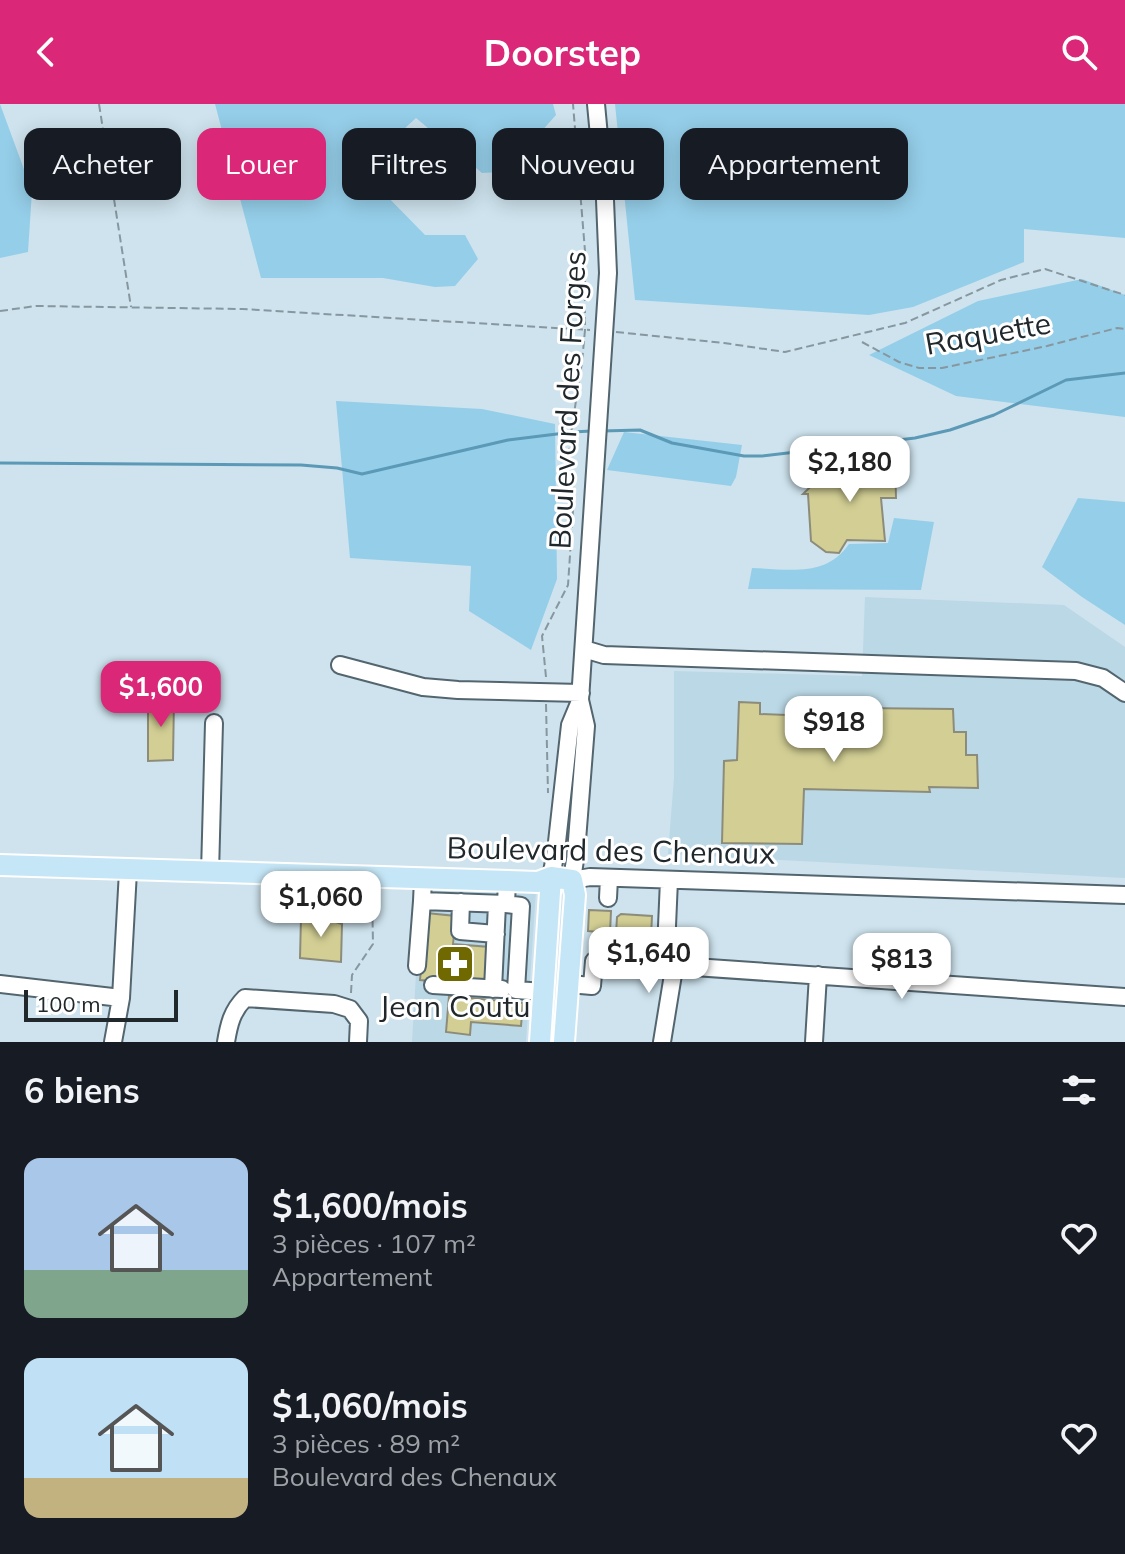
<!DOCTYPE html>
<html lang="fr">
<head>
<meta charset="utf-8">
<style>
  :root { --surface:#171b24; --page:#242831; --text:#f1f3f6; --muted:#9ea1a6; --accent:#db2777 }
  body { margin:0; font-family:Mulish,sans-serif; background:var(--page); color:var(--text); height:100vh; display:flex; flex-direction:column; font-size:30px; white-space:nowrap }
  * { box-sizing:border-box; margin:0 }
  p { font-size:26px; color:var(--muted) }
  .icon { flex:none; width:44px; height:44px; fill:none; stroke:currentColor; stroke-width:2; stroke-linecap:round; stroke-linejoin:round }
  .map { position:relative; height:938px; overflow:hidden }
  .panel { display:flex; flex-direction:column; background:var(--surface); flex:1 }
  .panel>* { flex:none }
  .banner { position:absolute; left:24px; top:24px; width:1078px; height:72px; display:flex; gap:16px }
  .scale { position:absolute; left:24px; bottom:20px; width:154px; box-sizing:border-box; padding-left:8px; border:4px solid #20282c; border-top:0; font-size:22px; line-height:28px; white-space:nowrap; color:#20282c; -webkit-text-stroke:6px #fff; paint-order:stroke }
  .price { position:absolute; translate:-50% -68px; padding:0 18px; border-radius:16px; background:#fff; color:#222; font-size:26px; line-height:52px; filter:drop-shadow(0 2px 4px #0008) }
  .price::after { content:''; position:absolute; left:50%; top:48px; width:24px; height:18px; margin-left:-12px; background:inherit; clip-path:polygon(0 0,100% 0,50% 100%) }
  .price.current { background:var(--accent); color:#fff }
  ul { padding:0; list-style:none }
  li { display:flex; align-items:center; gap:24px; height:200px; padding:0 24px }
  li span { display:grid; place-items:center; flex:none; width:224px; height:160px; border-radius:16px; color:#555 }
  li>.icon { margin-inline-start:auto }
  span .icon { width:96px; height:96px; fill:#fffc; stroke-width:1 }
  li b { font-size:34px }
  h2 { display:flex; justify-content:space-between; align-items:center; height:96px; padding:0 24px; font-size:34px }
  .chip { padding:0 28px; border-radius:16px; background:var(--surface); box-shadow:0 4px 20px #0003; font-size:28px; line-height:72px }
  .chip.current { background:var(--accent); color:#fff }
  header { display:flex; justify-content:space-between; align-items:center; height:104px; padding:0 24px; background:var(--accent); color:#fff; font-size:36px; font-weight:700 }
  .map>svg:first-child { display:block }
  .built { fill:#bbd8e6 }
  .green { fill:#95cee9 }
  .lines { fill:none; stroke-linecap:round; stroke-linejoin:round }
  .stream { stroke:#5b99b6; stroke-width:3 }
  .building { fill:#d2ce94; stroke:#8d8c7a; stroke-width:2 }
  .minor-casing { stroke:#53656f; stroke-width:20 }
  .major-casing { stroke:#fff; stroke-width:24 }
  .path { stroke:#87979f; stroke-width:2; stroke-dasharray:8 4; stroke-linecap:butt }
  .minor { stroke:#fff; stroke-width:16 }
  .major { stroke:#c5e6f6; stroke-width:20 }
  .labels { text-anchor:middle; stroke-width:6; stroke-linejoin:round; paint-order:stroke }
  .street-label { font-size:30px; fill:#20282c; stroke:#fff }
  .poi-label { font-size:30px; fill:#20282c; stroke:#fff }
</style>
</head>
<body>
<header><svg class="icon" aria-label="back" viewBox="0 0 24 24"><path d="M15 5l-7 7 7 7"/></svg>Doorstep<svg class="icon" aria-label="search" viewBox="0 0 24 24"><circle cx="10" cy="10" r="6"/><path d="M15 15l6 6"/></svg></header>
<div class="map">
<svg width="1125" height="938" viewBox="0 0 1125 938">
  <rect width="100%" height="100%" fill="#cee3ee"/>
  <path class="built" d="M865 493 1064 501 1125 543V774L668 750 674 674V567L862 572Z
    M421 785 536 786 526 938H412Z"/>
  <path class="green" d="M0 0 32 87 28 148 0 154Z
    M215 0H553L556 11 531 39 518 67 482 69 416 14 390 38 379 84 425 131H465L478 155 455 182 435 183 383 174H261Z
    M615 0H1125V134L1024 125V158L913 203 869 211 635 196Z
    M1082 175 1125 191V313L956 292 869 251 978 197Z
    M336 297 482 305 555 320 557 475 531 546 469 507 471 462 350 454Z
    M624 328 742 341 736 373 731 382 607 366Z
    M1078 394 1125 398V521L1082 493 1042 463Z
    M894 414 934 418 921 486 748 485 752 464C788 465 826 474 849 440L888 439Z"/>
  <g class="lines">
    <path class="stream" d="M602 327 640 326 672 339 744 352H762L915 334 950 326 994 311 1066 276 1125 269
      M0 359 301 361 337 364 362 370 508 336 573 328 591 327"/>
  </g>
  <path class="building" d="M839 355 847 361 895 358 896 394H881L885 437 847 436 839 449 826 448 811 437 808 390H803Z
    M148 558 175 559V584L148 585Z
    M148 594H174L173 656 148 657Z
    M739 598 760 599V610L862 614 861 604 953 605 954 628H966V651H977L978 684 929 683 930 688 804 685 802 740 722 739 724 657 737 656Z
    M589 806 611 807 610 829 588 827Z
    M426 809 456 812 453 840 490 843 487 882 420 876Z
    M621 810 652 812 651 833 616 830 617 813Z
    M301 813H321L342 820 341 858 300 854Z
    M616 830 640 832 639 845 615 844Z
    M449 892 523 899 521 922 471 918 470 931 446 928Z"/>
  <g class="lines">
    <g class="minor-casing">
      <path id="minor" d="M596 0 605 96 608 169 580 596 586 622 576 749 572 776 590 773 1125 791
        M584 545 604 551 1076 567 1103 574 1125 589
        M340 561 423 583 458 586 581 589
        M210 769 214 619
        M551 773 556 747 570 621 580 597
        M423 775 422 797 506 800 507 777
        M608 794 609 774
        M461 798 460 827 496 830
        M506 800 521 802 516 886 544 888
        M666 845 669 776
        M417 862 422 797
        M675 863 680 862 1125 893
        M0 880 121 894
        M569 880 592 882 594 857 649 860 651 844 677 846 662 938
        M433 881 502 885
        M493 885 497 800
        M113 938 121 894 128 767
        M226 938C229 920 232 907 245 894L334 900 350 905 359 917 358 938
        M814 938 818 871"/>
    </g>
    <g class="major-casing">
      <path id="major" d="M0 761 538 778 551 773 572 776 575 791 564 938
        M540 938 551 773"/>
    </g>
    <path class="path" d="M99 0 131 203
      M0 207 36 202 242 205 590 226
      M616 228 724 239 785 248 905 219 1001 176 1045 165 1125 191
      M862 238 899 258 919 264H942L1047 242 1117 224 1125 225
      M546 573 542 532 568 481 574 391 569 342 582 258 585 226V147L573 0
      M546 600 548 689
      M351 889 352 871 373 840 372 786"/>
    <use href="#minor" class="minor"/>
    <use href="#major" class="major"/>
  </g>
  <defs>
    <g id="pharmacy-square" transform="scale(2)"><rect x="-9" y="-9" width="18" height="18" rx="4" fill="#706800" stroke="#fff"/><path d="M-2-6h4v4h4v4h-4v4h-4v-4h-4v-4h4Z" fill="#fff"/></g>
  </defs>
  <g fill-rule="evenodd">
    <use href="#pharmacy-square" x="455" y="860"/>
  </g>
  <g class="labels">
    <g class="street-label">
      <text transform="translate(988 230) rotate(-10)" y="10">Raquette</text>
      <text transform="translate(568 296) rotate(-87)" y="10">Boulevard des Forges</text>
      <text transform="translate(611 747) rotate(1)" y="10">Boulevard des Chenaux</text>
    </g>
    <g class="poi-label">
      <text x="455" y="913">Jean Coutu</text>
    </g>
  </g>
</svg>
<div class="scale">100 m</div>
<b class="price" style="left:850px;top:400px">$2,180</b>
<b class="price current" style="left:161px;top:625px">$1,600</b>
<b class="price" style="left:834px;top:660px">$918</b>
<b class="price" style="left:321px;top:835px">$1,060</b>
<b class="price" style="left:649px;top:891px">$1,640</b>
<b class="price" style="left:902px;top:897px">$813</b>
<div class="banner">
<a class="chip">Acheter</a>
<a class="chip current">Louer</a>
<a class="chip">Filtres</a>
<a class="chip">Nouveau</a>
<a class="chip">Appartement</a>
</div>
</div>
<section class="panel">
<h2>6 biens<svg class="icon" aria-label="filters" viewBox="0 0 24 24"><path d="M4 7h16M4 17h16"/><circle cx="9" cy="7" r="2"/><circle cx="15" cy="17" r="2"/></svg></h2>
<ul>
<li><span style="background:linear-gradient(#a9c7e8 70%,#7fa58c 0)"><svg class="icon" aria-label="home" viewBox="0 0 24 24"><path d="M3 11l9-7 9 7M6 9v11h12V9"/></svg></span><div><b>$1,600/mois</b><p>3 pièces · 107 m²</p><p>Appartement</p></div><svg class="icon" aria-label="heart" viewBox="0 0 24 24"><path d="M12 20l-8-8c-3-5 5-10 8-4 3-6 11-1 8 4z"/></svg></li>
<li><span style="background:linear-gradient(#bfe0f5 75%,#c2b280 0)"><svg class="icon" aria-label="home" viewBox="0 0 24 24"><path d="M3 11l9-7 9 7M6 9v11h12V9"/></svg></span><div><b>$1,060/mois</b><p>3 pièces · 89 m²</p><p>Boulevard des Chenaux</p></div><svg class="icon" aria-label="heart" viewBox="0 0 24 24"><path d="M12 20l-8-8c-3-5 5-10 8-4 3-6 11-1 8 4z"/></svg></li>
</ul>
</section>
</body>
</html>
